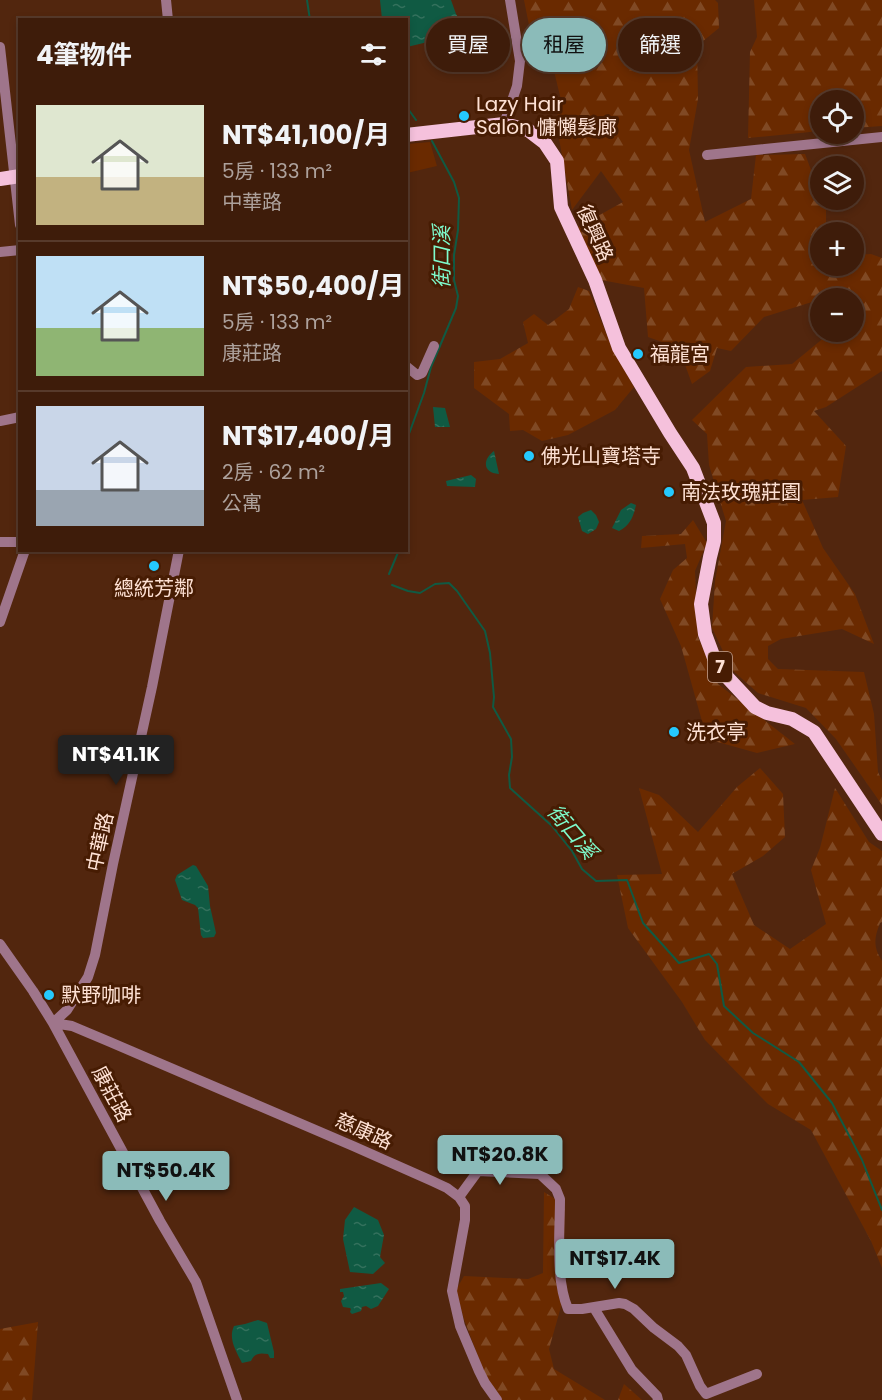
<!DOCTYPE html>
<html lang="zh-TW">
<head>
<meta charset="utf-8">
<style>
  :root { --surface:#3e1c0a; --page:#452513; --text:#f1f3f6; --muted:#ada19c; --line:#573a2b; --accent:#8bbbb9 }
  body { margin:0; font-family:Poppins,"Noto Sans TC",sans-serif; background:var(--page); color:var(--text); height:100vh; display:flex; flex-direction:column; font-size:22px; white-space:nowrap }
  * { box-sizing:border-box; margin:0 }
  p { font-size:20px; color:var(--muted) }
  .icon { flex:none; width:33px; height:33px; fill:none; stroke:currentColor; stroke-width:2; stroke-linecap:round; stroke-linejoin:round }
  .map { position:relative; flex:1; overflow:hidden }
  .drawer { position:absolute; left:18px; top:18px; width:390px; height:534px; display:flex; flex-direction:column; background:var(--surface); border-radius:0px; box-shadow:0 3px 9px #0003,0 0 0 2px var(--line) }
  .drawer>* { flex:none }
  .guide { position:absolute; left:426px; top:18px; width:366px; height:54px; display:flex; gap:12px }
  .controls { position:absolute; left:810px; top:90px; display:grid; gap:12px }
  .controls a { display:grid; place-items:center; width:54px; height:54px; border-radius:50%; background:var(--surface); box-shadow:0 3px 9px #0003,0 0 0 2px var(--line); font-size:30px }
  .price { position:absolute; translate:-50% -51px; padding:0 14px; border-radius:6px; background:var(--accent); color:#111; font-size:20px; line-height:39px; filter:drop-shadow(0 2px 3px #0008) }
  .price::after { content:''; position:absolute; left:50%; top:36px; width:18px; height:14px; margin-left:-9px; background:inherit; clip-path:polygon(0 0,100% 0,50% 100%) }
  .price.current { background:#222; color:#fff }
  ul { padding:0; list-style:none }
  li { display:flex; align-items:center; gap:18px; height:150px; padding:0 18px }
  li+li { border-top:2px solid var(--line) }
  li span { display:grid; place-items:center; flex:none; width:168px; height:120px; border-radius:0px; color:#555 }
  li>.icon { margin-inline-start:auto }
  span .icon { width:72px; height:72px; fill:#fffc; stroke-width:1 }
  li b { font-size:26px }
  h2 { display:flex; justify-content:space-between; align-items:center; height:72px; padding:0 18px; font-size:26px }
  .pill { padding:0 21px; border-radius:27px; background:var(--surface); box-shadow:0 3px 9px #0003,0 0 0 2px var(--line); font-size:21px; line-height:54px }
  .pill.current { background:var(--accent); color:#111 }
  .map>svg:first-child { display:block }
  .green { fill:#6a2a00 }
  .forest { fill:url(#forest-firs) }
  .water { fill:url(#water-ripples) }
  .lines { fill:none; stroke-linecap:round; stroke-linejoin:round }
  .stream { stroke:#105a43; stroke-width:2 }
  .minor { stroke:#9f758b; stroke-width:10 }
  .major { stroke:#f5c1dc; stroke-width:14 }
  .poi-dot { fill:#25c9fe; stroke:#471c03; stroke-width:2 }
  .labels { text-anchor:middle; stroke-width:6; stroke-linejoin:round; paint-order:stroke }
  .shield { fill:#471c03; stroke:#c7a695; stroke-width:1.5 }
  .shield-label { font-size:18px; font-weight:bold; fill:#fee1d4 }
  .poi-label { font-size:20px; fill:#fee1d4; stroke:#471c03; text-anchor:start }
  .street-label { font-size:20px; fill:#fee1d4; stroke:#471c03 }
  .water-label { font-size:21px; font-style:italic; fill:#7efbcc; stroke:#471c03 }
</style>
</head>
<body>
<div class="map">
<svg width="882" height="1400" viewBox="0 0 882 1400">
  <defs>
    <pattern id="forest-firs" width="22" height="20" patternUnits="userSpaceOnUse" patternTransform="scale(1.5)"><rect width="22" height="20" fill="#6a2a00"/><path d="M5 1l3.5 6h-7zM16 11l3.5 6h-7z" fill="#804924"/></pattern>
    <pattern id="water-ripples" width="26" height="14" patternUnits="userSpaceOnUse" patternTransform="scale(1.5)"><rect width="26" height="14" fill="#105a43"/><path d="M2 4q2-2 4 0t4 0M15 11q2-2 4 0t4 0" fill="none" stroke="#34715d"/></pattern>
  </defs>
  <rect width="100%" height="100%" fill="#52260e"/>
  <path class="green" d="M430 142 437 166 407 173V144Z"/>
  <path class="forest" d="M524 0H715L718 3 719 28 697 46 698 99 689 150 705 222 751 199 756 155 805 154 820 194V200H823L826 207V232H820V266H854V255L871 254 882 258V371L826 407 814 411 846 446 838 497 802 500 823 548 855 594 874 644 842 629 781 639 768 646V659L778 669 864 672 874 714 878 772 882 781V805L836 739 806 708 758 693 732 670 712 628 715 581 726 521 709 465 707 434 692 420 746 367 792 364 831 332H854V298H820V306L812 302 764 317 731 351 717 348 710 371 692 384 679 348 648 337 644 288 601 280 578 227 623 202 601 171 572 210 556 122 561 100 554 71 535 38 529 25Z
    M754 0H882V126L854 128V100H820V131L748 138 750 52 757 37Z
    M578 287 589 291 612 348 634 387 615 410 568 435 542 441 523 430 510 431 509 414 474 388V362L500 359 528 343 523 322 534 314 548 325 569 309Z
    M693 520 707 543 695 571 698 637 718 684 795 744 757 753 707 739 681 646 660 599 673 570 687 558 685 544 641 548 642 536 681 534Z
    M760 768 783 794 785 837 763 856 732 874 754 925 790 949 826 924 811 870 820 848 835 788 869 842 882 851V922L880 923C874 938 873 947 882 961V1268L871 1241 811 1130 768 1104 705 1040 682 1002 628 928 617 875 662 874 639 788 659 795 698 832 737 787Z
    M544 1192 565 1205 562 1303 549 1349 554 1369 605 1400H502L491 1391 464 1319 456 1290 464 1276 528 1279 543 1273Z
    M38 1322 32 1400H0V1329Z
    M624 1384 642 1400H618Z"/>
  <path class="water" d="M380 0H451L456 14 464 26 462 31 440 39 407 47 406 20 382 19Z
    M433 407 445 408 450 427H435Z
    M494 451 499 474C483 473 482 460 494 451Z
    M471 475 476 479 475 487 447 486 446 481Z
    M631 503 636 505C633 518 630 525 619 531L612 528 621 510Z
    M591 510 596 515 599 522 596 529 588 534 582 531 578 517 583 513Z
    M193 865 196 866 208 886 210 906 216 933 214 937 203 938 201 935 198 908 195 905 182 900 175 880 177 875Z
    M354 1207 378 1220 384 1235 380 1257 385 1263 373 1274 350 1272 343 1239 345 1220Z
    M381 1283 389 1289 378 1306 371 1309 366 1306 362 1307 361 1311 352 1314 350 1312 351 1309 350 1308 343 1307 341 1301 344 1296 343 1292H340V1289Z
    M258 1320 267 1323 274 1352V1358H270L268 1354C259 1353 255 1353 251 1361L242 1363C236 1351 228 1339 234 1326L245 1324Z"/>
  <g class="lines">
    <path class="stream" d="M307 0 310 20
      M406 106 416 120
      M406 442 424 393 431 367 456 308 458 296 454 280V255L458 230 459 198 454 182 432 141
      M389 574 399 550
      M392 585 408 591 420 593 435 584 449 583 457 591 485 631 490 653 494 697 493 707 511 739 512 757 509 775 510 788 552 826 572 851 582 869 596 881 627 880 643 923 679 963 709 954 717 964 724 1006 753 1033 799 1062 832 1103 862 1160 882 1210"/>
    <path class="minor" d="M166 0 168 20
      M0 47 20 225
      M504 124 517 86 520 61 510 0
      M707 155 882 137
      M0 252 20 250
      M406 366 417 375 422 373 434 346
      M0 421 20 417
      M0 542H20
      M0 622 25 550
      M0 944 33 991 53 1023 160 1221 196 1282 237 1400
      M53 1023 72 1026 110 1042 353 1146 432 1181 447 1188 459 1197 465 1206V1220L452 1291 460 1326 479 1371 485 1383 497 1400
      M53 1023 67 1010 88 977 95 955 113 864 152 687 179 550
      M459 1197 478 1171 540 1174 556 1189 560 1199C560 1233 555 1278 568 1309H582L619 1303 625 1304 634 1309 654 1328 678 1346 686 1355 700 1386 706 1394 757 1374
      M594 1308 632 1370 657 1396 658 1400"/>
    <path class="major" d="M406 135 504 124 528 130 545 143 557 161 561 207 595 280 619 348 670 433 693 468 714 523V541L710 557 701 604 705 634 714 658 727 677 755 707 767 713 792 719 814 732 882 834
      M0 179 20 176"/>
  </g>
  <g class="poi-dot">
    <circle cx="464" cy="116" r="6"/>
    <circle cx="638" cy="354" r="6"/>
    <circle cx="529" cy="456" r="6"/>
    <circle cx="669" cy="492" r="6"/>
    <circle cx="154" cy="566" r="6"/>
    <circle cx="674" cy="732" r="6"/>
    <circle cx="49" cy="995" r="6"/>
  </g>
  <g class="labels">
    <rect class="shield" x="708" y="652" width="24" height="30" rx="4.5"/>
    <g class="shield-label">
      <text x="720" y="673">7</text>
    </g>
    <g class="poi-label">
      <text x="476" y="111">Lazy Hair<tspan x="476" dy="23">Salon 慵懶髮廊</tspan></text>
      <text x="650" y="361">福龍宮</text>
      <text x="541" y="463">佛光山寶塔寺</text>
      <text x="681" y="499">南法玫瑰莊園</text>
      <text x="154" y="595" text-anchor="middle">總統芳鄰</text>
      <text x="686" y="739">洗衣亭</text>
      <text x="61" y="1002">默野咖啡</text>
    </g>
    <g class="street-label">
      <text transform="translate(595 233) rotate(66)" y="7">復興路</text>
      <text transform="translate(100 842) rotate(-78)" y="7">中華路</text>
      <text transform="translate(112 1094) rotate(62)" y="7">康莊路</text>
      <text transform="translate(364 1131) rotate(24)" y="7">慈康路</text>
    </g>
    <g class="water-label">
      <text transform="translate(442 257) rotate(-90)" y="7">街口溪</text>
      <text transform="translate(572 832) rotate(50)" y="7">街口溪</text>
    </g>
  </g>
</svg>
<div class="controls">
<a><svg class="icon" aria-label="locate" viewBox="0 0 24 24"><circle cx="12" cy="12" r="6"/><path d="M12 2v4M12 18v4M2 12h4M18 12h4"/></svg></a>
<a><svg class="icon" aria-label="layers" viewBox="0 0 24 24"><path d="M12 4l9 5-9 5-9-5zM3 14l9 5 9-5"/></svg></a>
<a>+</a>
<a>−</a>
</div>
<b class="price current" style="left:116px;top:786px">NT$41.1K</b>
<b class="price" style="left:500px;top:1186px">NT$20.8K</b>
<b class="price" style="left:166px;top:1202px">NT$50.4K</b>
<b class="price" style="left:615px;top:1290px">NT$17.4K</b>
<div class="guide">
<a class="pill">買屋</a>
<a class="pill current">租屋</a>
<a class="pill">篩選</a>
</div>
<section class="drawer">
<h2>4筆物件<svg class="icon" aria-label="filters" viewBox="0 0 24 24"><path d="M4 7h16M4 17h16"/><circle cx="9" cy="7" r="2"/><circle cx="15" cy="17" r="2"/></svg></h2>
<ul>
<li><span style="background:linear-gradient(#dfe7d0 60%,#c2b280 0)"><svg class="icon" aria-label="home" viewBox="0 0 24 24"><path d="M3 11l9-7 9 7M6 9v11h12V9"/></svg></span><div><b>NT$41,100/月</b><p>5房 · 133 m²</p><p>中華路</p></div></li>
<li><span style="background:linear-gradient(#bfe0f5 60%,#8fb573 0)"><svg class="icon" aria-label="home" viewBox="0 0 24 24"><path d="M3 11l9-7 9 7M6 9v11h12V9"/></svg></span><div><b>NT$50,400/月</b><p>5房 · 133 m²</p><p>康莊路</p></div></li>
<li><span style="background:linear-gradient(#c9d6e8 70%,#9aa5b1 0)"><svg class="icon" aria-label="home" viewBox="0 0 24 24"><path d="M3 11l9-7 9 7M6 9v11h12V9"/></svg></span><div><b>NT$17,400/月</b><p>2房 · 62 m²</p><p>公寓</p></div></li>
</ul>
</section>
</div>
</body>
</html>
